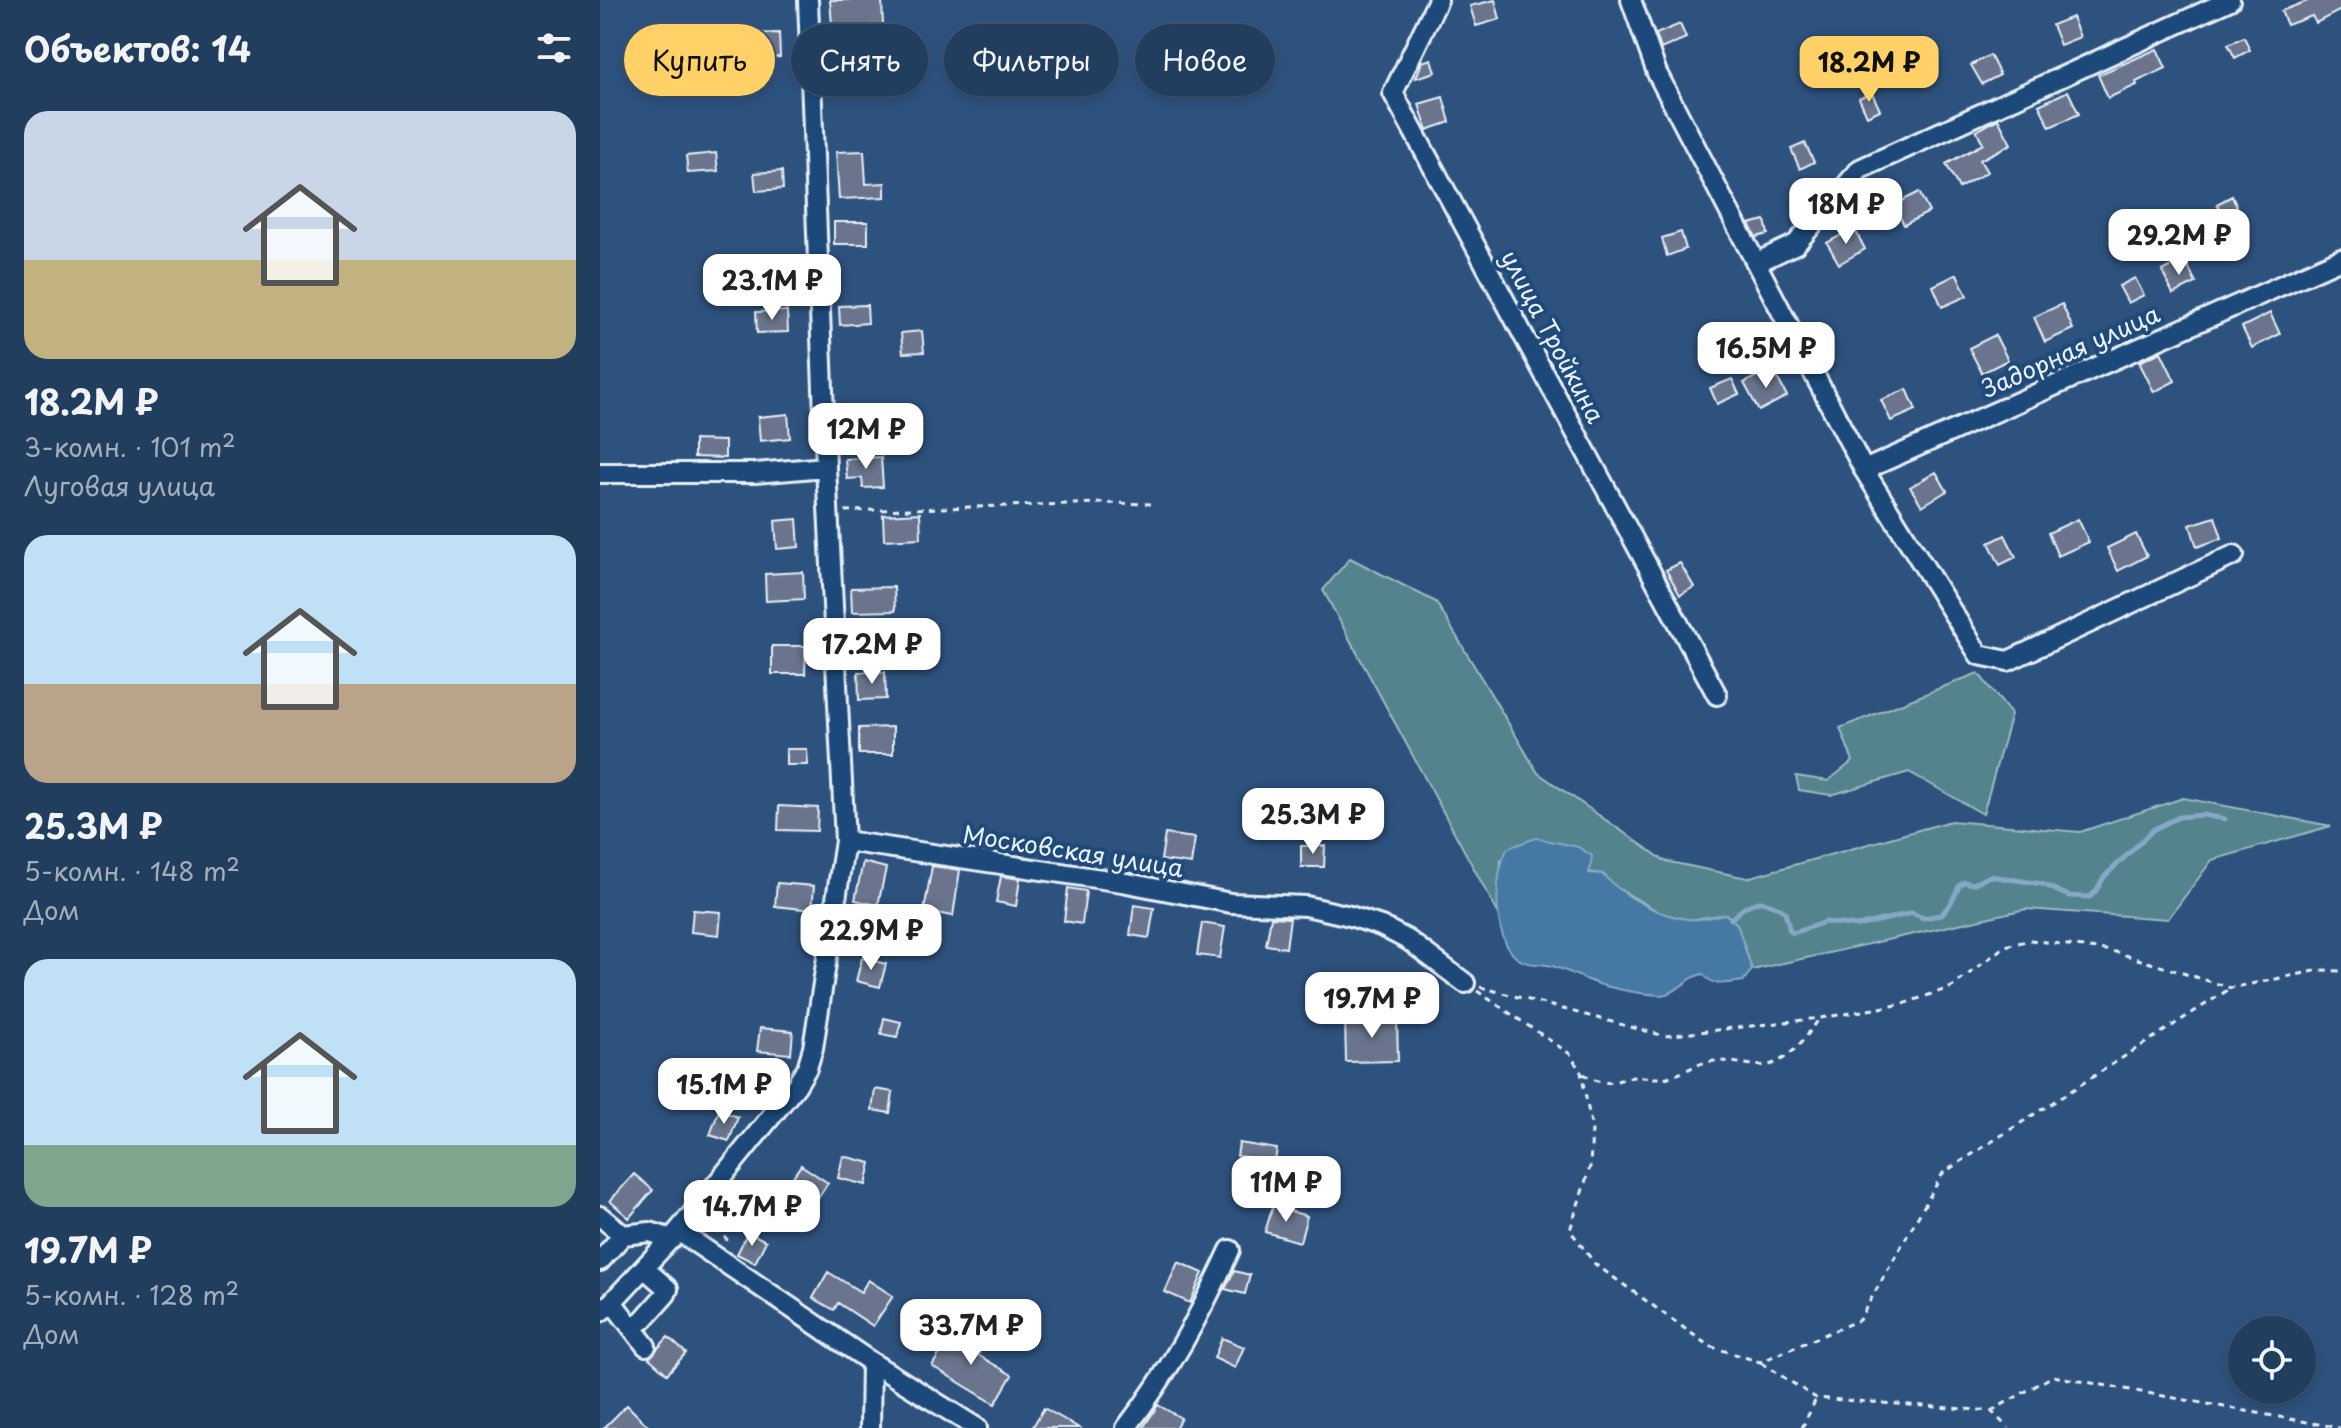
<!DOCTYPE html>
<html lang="ru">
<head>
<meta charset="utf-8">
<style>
  :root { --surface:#223e5e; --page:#2e4967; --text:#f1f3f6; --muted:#a2aebc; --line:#3f5773; --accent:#ffd166 }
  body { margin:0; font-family:"Playpen Sans",sans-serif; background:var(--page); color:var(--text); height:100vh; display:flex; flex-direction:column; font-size:30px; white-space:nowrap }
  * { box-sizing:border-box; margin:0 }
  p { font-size:26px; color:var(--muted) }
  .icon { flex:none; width:44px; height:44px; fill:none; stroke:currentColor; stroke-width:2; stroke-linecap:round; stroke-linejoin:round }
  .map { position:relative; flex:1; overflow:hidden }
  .drawer { display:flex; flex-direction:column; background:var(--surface); width:600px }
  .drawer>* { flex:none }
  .top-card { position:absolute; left:24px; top:24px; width:760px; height:72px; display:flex; gap:16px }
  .fabs { position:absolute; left:1628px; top:1316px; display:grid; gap:16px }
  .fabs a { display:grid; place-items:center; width:88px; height:88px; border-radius:50%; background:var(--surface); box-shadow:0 4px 12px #0003,0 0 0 2px var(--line); font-size:40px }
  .price { position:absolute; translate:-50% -68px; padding:0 18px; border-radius:16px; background:#fff; color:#222; font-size:26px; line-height:52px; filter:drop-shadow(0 2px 4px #0008) }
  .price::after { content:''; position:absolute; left:50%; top:48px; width:24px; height:18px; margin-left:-12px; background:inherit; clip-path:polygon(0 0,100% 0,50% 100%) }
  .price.selected { background:var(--accent); color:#111 }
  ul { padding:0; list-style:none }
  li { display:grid; align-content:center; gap:16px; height:424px; padding:0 24px }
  li span { display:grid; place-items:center; height:248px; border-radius:24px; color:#555 }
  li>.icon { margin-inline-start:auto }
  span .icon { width:144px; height:144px; fill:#fffc; stroke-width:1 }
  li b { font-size:34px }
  h2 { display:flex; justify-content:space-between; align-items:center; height:96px; padding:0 24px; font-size:34px }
  .pill { padding:0 28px; border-radius:36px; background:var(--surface); box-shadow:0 4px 12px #0003,0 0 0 2px var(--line); font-size:28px; line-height:72px }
  .pill.selected { background:var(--accent); color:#111 }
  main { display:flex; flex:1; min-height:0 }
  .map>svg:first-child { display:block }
  .green { fill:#53838d; stroke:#9ebac2; stroke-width:2 }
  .water { fill:#4578a3; stroke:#86a8c5; stroke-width:2 }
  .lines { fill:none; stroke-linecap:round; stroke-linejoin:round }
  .stream { stroke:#86a8c5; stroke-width:5 }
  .building { fill:#6b748d; stroke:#e8f1f8; stroke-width:2 }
  .minor-casing { stroke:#e8f1f8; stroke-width:24 }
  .path { stroke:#e8f1f8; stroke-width:3; stroke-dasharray:6 6; stroke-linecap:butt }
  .minor { stroke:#1f4a7a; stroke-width:18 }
  .labels { text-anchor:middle; stroke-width:8; stroke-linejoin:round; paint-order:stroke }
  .street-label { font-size:24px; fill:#e8f1f8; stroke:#1f4a7a }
</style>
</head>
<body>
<main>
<section class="drawer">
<h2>Объектов: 14<svg class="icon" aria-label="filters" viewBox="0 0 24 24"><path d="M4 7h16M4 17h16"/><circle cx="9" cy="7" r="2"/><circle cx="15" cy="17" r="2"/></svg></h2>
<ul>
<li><span style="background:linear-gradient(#c9d6e8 60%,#c2b280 0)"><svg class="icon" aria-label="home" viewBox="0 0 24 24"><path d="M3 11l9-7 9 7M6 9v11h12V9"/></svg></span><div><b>18.2M ₽</b><p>3-комн. · 101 m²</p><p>Луговая улица</p></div></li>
<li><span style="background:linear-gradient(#bfe0f5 60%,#b9a48a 0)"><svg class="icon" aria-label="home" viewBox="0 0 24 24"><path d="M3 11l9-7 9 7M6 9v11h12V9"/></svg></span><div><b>25.3M ₽</b><p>5-комн. · 148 m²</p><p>Дом</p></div></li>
<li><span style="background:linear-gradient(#bfe0f5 75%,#7fa58c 0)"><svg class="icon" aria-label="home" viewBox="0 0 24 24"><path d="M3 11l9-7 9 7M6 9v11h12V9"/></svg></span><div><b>19.7M ₽</b><p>5-комн. · 128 m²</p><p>Дом</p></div></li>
</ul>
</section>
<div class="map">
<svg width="1741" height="1428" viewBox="0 0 1741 1428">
  <rect width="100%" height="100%" fill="#2e527e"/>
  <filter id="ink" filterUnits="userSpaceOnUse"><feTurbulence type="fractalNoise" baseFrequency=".0125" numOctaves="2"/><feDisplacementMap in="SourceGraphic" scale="16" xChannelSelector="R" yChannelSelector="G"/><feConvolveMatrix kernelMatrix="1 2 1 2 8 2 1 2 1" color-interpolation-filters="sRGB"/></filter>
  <g filter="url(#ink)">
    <path class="green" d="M750 558 836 602 938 773 1065 861 1147 878 1351 821 1480 832 1583 798 1731 826 1612 860 1568 919 1426 909 1152 970 1137 924 1126 914 1089 920 1061 913 1014 886 1003 874 901 860 898 913 723 590Z
      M1378 673 1411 714 1383 814 1309 772 1231 795 1199 790 1196 776 1228 781 1253 761 1240 728Z"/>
    <path class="water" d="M936 838 978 847 992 856 989 873 1002 874C1023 895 1057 916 1087 919 1099 921 1113 916 1125 914L1137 924 1152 970 1143 981C1127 983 1114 988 1103 974 1087 976 1077 995 1060 995 1043 994 1021 990 1005 986 987 981 970 971 952 966 940 963 928 966 917 958 892 939 893 872 908 848Z"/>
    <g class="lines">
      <path class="stream" d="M1131 919C1150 900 1162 896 1185 912L1190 931 1193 933 1225 922 1257 926 1312 913 1323 918 1341 915 1351 903 1359 886 1364 882 1373 884 1390 876 1442 884 1469 896 1490 897 1496 891 1504 877 1554 829 1579 817 1603 815 1625 819"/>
    </g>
    <path class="building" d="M230 0H282L283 25 270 26 272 52 257 53 258 88 235 89 234 74H236Z
      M895 0 900 19 876 26 870 6Z
      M1710 0H1741V10L1716 23 1712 16 1687 25 1681 11Z
      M1472 17 1480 37 1460 45 1452 25Z
      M1080 24 1086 38 1061 49 1056 34Z
      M179 33 180 57 146 59 145 34Z
      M78 36V45H90V78L64 79V51H56V37Z
      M1644 37 1650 50 1635 58 1628 44Z
      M1557 49 1566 68 1536 82 1537 85 1508 98 1498 75Z
      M1390 55 1400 75 1382 84 1371 65Z
      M831 59 835 72 816 78 822 62Z
      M1468 91 1479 114 1450 127 1439 105Z
      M1272 93 1280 110 1267 116 1259 98Z
      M843 97 850 122 827 130 819 104Z
      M1398 119 1411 144 1380 160 1387 172 1359 188 1346 164 1383 144 1377 131Z
      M1205 143 1214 162 1200 169 1191 149Z
      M264 151 266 184 285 183V197L239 199 236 152Z
      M116 153 118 171 88 173 86 156Z
      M182 171 183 189 156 191 154 173Z
      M1319 192 1329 212 1304 225 1294 205Z
      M1632 196 1638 210 1624 218 1617 204Z
      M1165 220 1168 234 1156 237 1149 224Z
      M234 222H268V244H234Z
      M1254 228 1265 249 1239 264 1227 243Z
      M1081 232 1086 249 1067 256 1062 238Z
      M158 258H185L186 280H158Z
      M1585 260 1596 283 1573 294 1562 271Z
      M1357 274 1367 296 1342 307 1333 286Z
      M1535 278 1544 295 1528 303 1519 286Z
      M1462 304 1473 329 1445 342 1434 317Z
      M267 305 268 323 240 325 239 306Z
      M187 311 188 332 157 333 156 312Z
      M1670 313 1680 334 1652 348 1642 327Z
      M322 331 324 352 303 353 301 333Z
      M1395 335 1408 360 1382 373 1369 348Z
      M1561 352 1575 381 1554 392 1539 362Z
      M1172 368 1187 396 1159 411 1144 383Z
      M1132 379 1139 394 1117 404 1110 388Z
      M1307 389 1316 410 1291 421 1281 400Z
      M283 406 284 426 247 428V407Z
      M188 414 190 438 160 441 158 417Z
      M94 440 125 441V458L94 457Z
      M281 457 283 487 263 488 262 478 247 479 245 459Z
      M1336 472 1347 491 1322 506 1310 487Z
      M320 513 321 538 284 540 283 515Z
      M1615 517 1622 538 1597 547 1590 525Z
      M197 519 199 547 177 549 175 521Z
      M1478 519 1489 542 1458 556 1448 533Z
      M1536 534 1547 556 1518 571 1507 548Z
      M1405 535 1416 557 1400 565 1389 543Z
      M1080 563 1094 587 1080 595 1066 570Z
      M203 572 204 599 166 601 165 574Z
      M294 587 295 611 252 612 251 588Z
      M172 646H206L205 674H172Z
      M258 672H285L286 699 259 700Z
      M293 727V754H259V728Z
      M186 749H207L208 765H186Z
      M179 806 218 808 217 831 178 830Z
      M565 834 595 838 591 864 561 860Z
      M701 846H725L724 867H701Z
      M263 862 286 868 278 905 255 900Z
      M332 866 360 870 353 916 324 911Z
      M401 876 420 879 416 906 396 902Z
      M177 883 214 886 212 910 175 906Z
      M468 888 486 891 482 924 464 921Z
      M534 905 554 908 549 938 530 935Z
      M93 910 121 912 119 935 91 932Z
      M671 917 690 918 686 948 666 945Z
      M602 923 625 927 620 958 597 955Z
      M262 958 286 964 280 987 256 981Z
      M284 1018 301 1022 297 1037 281 1034Z
      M797 1018 798 1061 746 1062 745 1020Z
      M160 1028 193 1031 191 1054 157 1051Z
      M275 1089 293 1092 290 1113 272 1110Z
      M119 1110 138 1117 129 1141 110 1135Z
      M639 1143 677 1149 675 1161 637 1156Z
      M243 1156 271 1163 266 1185 238 1178Z
      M201 1165 228 1183 199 1227 171 1209Z
      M34 1174 53 1190 29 1218 10 1201Z
      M673 1206 707 1216 700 1242 665 1232Z
      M148 1232 166 1241 155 1263 137 1254Z
      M578 1262 603 1273 590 1303 565 1292Z
      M634 1271 650 1275 645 1294 625 1289Z
      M228 1272 261 1292 268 1280 293 1296 273 1326 238 1303 234 1310 213 1298Z
      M355 1329 383 1346 378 1355 412 1375 395 1404 332 1366Z
      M68 1337 86 1353 67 1374 49 1358Z
      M622 1338 644 1347 635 1368 614 1358Z
      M27 1405 50 1428H4Z
      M558 1405 581 1418 575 1428H543Z
      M444 1408 479 1428H432Z"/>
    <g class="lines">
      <g class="minor-casing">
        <path id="minor" d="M838 0 793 93 1117 695
          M1031 0 1057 73 1264 470 1379 655 1408 661 1634 555
          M1156 263 1196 244 1260 169 1630 0
          M1264 470 1741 259
          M0 473H155L226 467
          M245 841 522 882 631 903 706 906 750 916 781 926 808 940 865 983
          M0 1216 23 1235
          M78 1231 271 1362 377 1428
          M0 1261 23 1235 50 1232 72 1239
          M12 1302 46 1346
          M0 1312 12 1302 78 1231 196 1086 207 1068 213 1048 245 841 226 467 208 0
          M32 1328 43 1320 66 1294 68 1289 44 1268
          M270 1428 271 1362
          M526 1428C569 1373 601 1313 630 1250"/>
      </g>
      <path class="path" d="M245 511 502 503 556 504
        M880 987 1065 1036 1220 1018 1303 1004 1352 987 1405 946 1431 940 1512 951 1631 988 1720 970 1741 971
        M877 991 970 1054 981 1072 992 1129 990 1167 970 1230 995 1264 1109 1346 1160 1362 1259 1320 1343 1173 1631 988
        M983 1074C1012 1092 1015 1076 1041 1077 1052 1077 1061 1080 1071 1076 1090 1071 1095 1062 1117 1061 1132 1060 1159 1069 1172 1064 1194 1056 1206 1036 1220 1018
        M105 1222 127 1239 125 1244
        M1161 1363 1216 1398 1391 1411 1408 1428
        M1391 1411 1453 1376 1740 1428
        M1202 1428 1216 1399"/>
      <use href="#minor" class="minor"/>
    </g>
  </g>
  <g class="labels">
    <g class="street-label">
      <text transform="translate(952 337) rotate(62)" y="8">улица Тройкина</text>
      <text transform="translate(1471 352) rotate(-24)" y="8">Задорная улица</text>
      <text transform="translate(473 852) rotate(9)" y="8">Московская улица</text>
    </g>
  </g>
</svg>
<div class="fabs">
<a><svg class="icon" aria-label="locate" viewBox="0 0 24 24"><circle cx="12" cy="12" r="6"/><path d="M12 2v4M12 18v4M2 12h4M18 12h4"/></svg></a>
</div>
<b class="price selected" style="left:1269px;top:104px">18.2M ₽</b>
<b class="price" style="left:1246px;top:246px">18M ₽</b>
<b class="price" style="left:1579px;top:277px">29.2M ₽</b>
<b class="price" style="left:172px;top:322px">23.1M ₽</b>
<b class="price" style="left:1166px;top:390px">16.5M ₽</b>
<b class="price" style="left:266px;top:471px">12M ₽</b>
<b class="price" style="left:272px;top:686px">17.2M ₽</b>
<b class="price" style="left:713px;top:856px">25.3M ₽</b>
<b class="price" style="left:271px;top:972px">22.9M ₽</b>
<b class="price" style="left:772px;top:1040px">19.7M ₽</b>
<b class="price" style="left:124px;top:1126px">15.1M ₽</b>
<b class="price" style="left:686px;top:1224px">11M ₽</b>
<b class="price" style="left:152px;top:1248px">14.7M ₽</b>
<b class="price" style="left:371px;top:1367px">33.7M ₽</b>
<div class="top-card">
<a class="pill selected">Купить</a>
<a class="pill">Снять</a>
<a class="pill">Фильтры</a>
<a class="pill">Новое</a>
</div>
</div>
</main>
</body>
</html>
